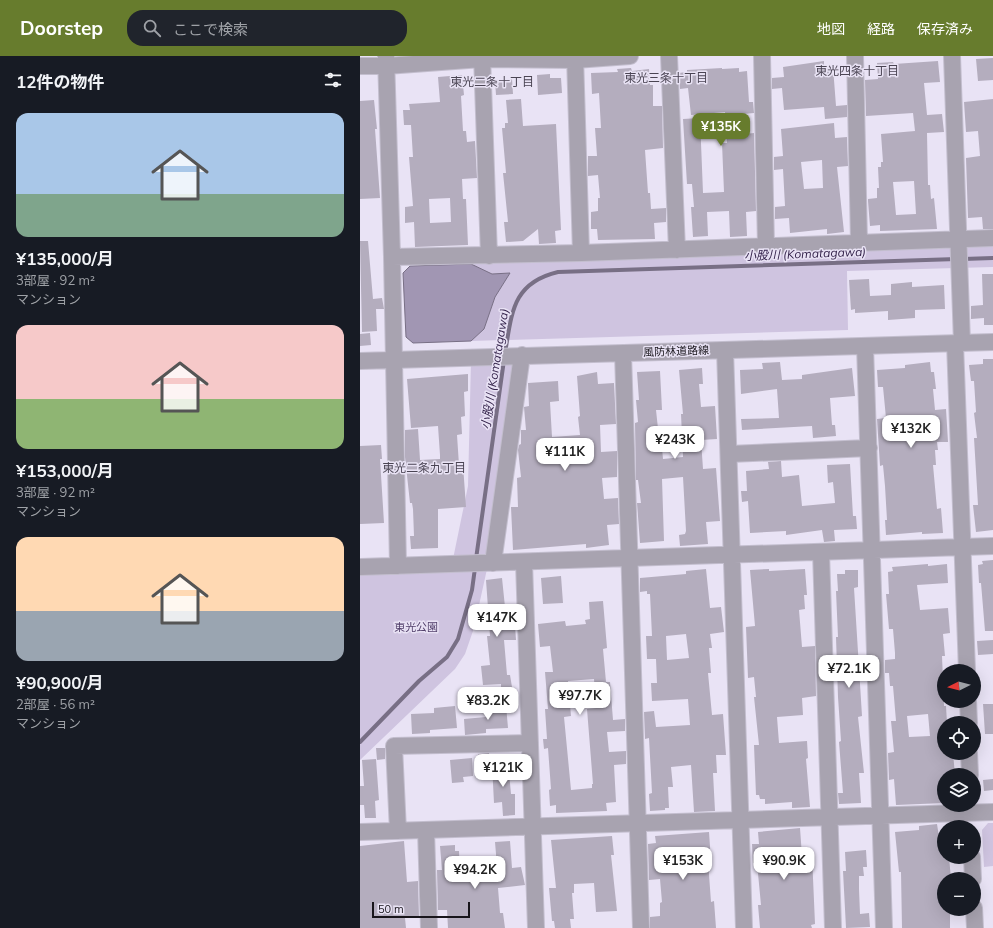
<!DOCTYPE html>
<html lang="ja">
<head>
<meta charset="utf-8">
<style>
  :root { --surface:#171b24; --page:#20242c; --text:#f1f3f6; --muted:#9ea1a6; --accent:#677c2d }
  body { margin:0; font-family:Mulish,"Noto Sans JP",sans-serif; background:var(--page); color:var(--text); height:100vh; display:flex; flex-direction:column; font-size:15px; white-space:nowrap }
  * { box-sizing:border-box; margin:0 }
  p { font-size:13px; color:var(--muted) }
  .icon { flex:none; width:22px; height:22px; fill:none; stroke:currentColor; stroke-width:2; stroke-linecap:round; stroke-linejoin:round }
  .map { position:relative; flex:1; overflow:hidden }
  .sheet { display:flex; flex-direction:column; background:var(--surface); width:360px }
  .sheet>* { flex:none }
  .needle { width:26px; rotate:264deg }
  .fabs { position:absolute; left:577px; top:608px; display:grid; gap:8px }
  .fabs a { display:grid; place-items:center; width:44px; height:44px; border-radius:50%; background:var(--surface); box-shadow:0 4px 16px #0002; font-size:20px }
  .scale { position:absolute; left:12px; bottom:10px; width:98px; box-sizing:border-box; padding-left:4px; border:2px solid #18151b; border-top:0; font-size:11px; line-height:14px; white-space:nowrap; color:#18151b; -webkit-text-stroke:3px #e9e3f5; paint-order:stroke }
  .price { position:absolute; translate:-50% -34px; padding:0 9px; border-radius:8px; background:#fff; color:#222; font-size:13px; line-height:26px; filter:drop-shadow(0 1px 2px #0008) }
  .price::after { content:''; position:absolute; left:50%; top:24px; width:12px; height:9px; margin-left:-6px; background:inherit; clip-path:polygon(0 0,100% 0,50% 100%) }
  .price.selected { background:var(--accent); color:#fff }
  ul { padding:0; list-style:none }
  li { display:grid; align-content:center; gap:8px; height:212px; padding:0 16px }
  li span { display:grid; place-items:center; height:124px; border-radius:12px; color:#555 }
  li>.icon { margin-inline-start:auto }
  span .icon { width:72px; height:72px; fill:#fffc; stroke-width:1 }
  li b { font-size:17px }
  h2 { display:flex; justify-content:space-between; align-items:center; height:48px; padding:0 16px; font-size:17px }
  header { display:flex; align-items:center; gap:24px; box-sizing:border-box; height:56px; padding:0 20px; background:var(--accent); color:#fff }
  header strong { font-size:19px }
  nav { display:flex; gap:22px; margin-inline-start:auto; font-size:14px }
  .search { width:280px; height:36px; background:var(--page); display:flex; align-items:center; gap:10px; box-sizing:border-box; padding:0 14px; border-radius:16px; color:var(--muted); font-size:15px }
  main { display:flex; flex:1; min-height:0 }
  .map>svg:first-child { display:block }
  .green { fill:#cfc4e0 }
  .water { fill:#a196b3; stroke:#786f85 }
  .lines { fill:none; stroke-linecap:round; stroke-linejoin:round }
  .stream { stroke:#786f85; stroke-width:4 }
  .building { fill:#b4adbe; fill-rule:evenodd }
  .minor-casing { stroke:#c3bece; stroke-width:18 }
  .minor { stroke:#a8a3b0; stroke-width:16 }
  .labels { text-anchor:middle; stroke-width:3; stroke-linejoin:round; paint-order:stroke }
  .street-label { font-size:11px; fill:#18151b; stroke:#e9e3f5 }
  .park-label { font-size:11px; fill:#52406b; stroke:#e9e3f5 }
  .neighbourhood-label { font-size:12px; fill:#4a4453; stroke:#e9e3f5 }
  .water-label { font-size:12px; font-style:italic; fill:#35244c; stroke:#e9e3f5 }
</style>
</head>
<body>
<header>
<strong>Doorstep</strong>
<div class="search"><svg class="icon" aria-label="search" viewBox="0 0 24 24"><circle cx="10" cy="10" r="6"/><path d="M15 15l6 6"/></svg>ここで検索</div>
<nav><a>地図</a><a>経路</a><a>保存済み</a></nav>
</header>
<main>
<section class="sheet">
<h2>12件の物件<svg class="icon" aria-label="filters" viewBox="0 0 24 24"><path d="M4 7h16M4 17h16"/><circle cx="9" cy="7" r="2"/><circle cx="15" cy="17" r="2"/></svg></h2>
<ul>
<li><span style="background:linear-gradient(#a9c7e8 65%,#7fa58c 0)"><svg class="icon" aria-label="home" viewBox="0 0 24 24"><path d="M3 11l9-7 9 7M6 9v11h12V9"/></svg></span><div><b>¥135,000/月</b><p>3部屋 · 92 m²</p><p>マンション</p></div></li>
<li><span style="background:linear-gradient(#f6c9c9 60%,#8fb573 0)"><svg class="icon" aria-label="home" viewBox="0 0 24 24"><path d="M3 11l9-7 9 7M6 9v11h12V9"/></svg></span><div><b>¥153,000/月</b><p>3部屋 · 92 m²</p><p>マンション</p></div></li>
<li><span style="background:linear-gradient(#ffd9b3 60%,#9aa5b1 0)"><svg class="icon" aria-label="home" viewBox="0 0 24 24"><path d="M3 11l9-7 9 7M6 9v11h12V9"/></svg></span><div><b>¥90,900/月</b><p>2部屋 · 56 m²</p><p>マンション</p></div></li>
</ul>
</section>
<div class="map">
<svg width="633" height="872" viewBox="0 0 633 872">
  <rect width="100%" height="100%" fill="#e9e3f5"/>
  <path class="green" d="M633 186V211L487 215 488 274 111 285 124 273 135 241 150 217 132 218 111 208Z
    M155 303 128 503H93L108 430 111 305Z
    M127 513 114 572 105 598 95 613 0 704V517Z
    M628 767H633V810L624 811 622 774Z"/>
  <path class="water" d="M111 208 132 218 150 217 135 241 124 273 111 285 53 287 46 281 43 217 50 210Z"/>
  <g class="lines">
    <path class="stream" d="M603 203 633 202
      M145 297C152 257 152 227 198 216L597 203
      M116 503 144 304
      M0 686 59 625 87 601 98 583 112 534 115 512"/>
  </g>
  <path class="building" d="M633 2V24L618 25 616 3Z
    M464 5V12L473 11 476 50 487 49V61L465 63 464 51 424 54 422 32 412 33V22L424 21 423 11Z
    M578 5 580 26 564 27 567 59 582 58 584 76 567 77 568 129H570L571 143 574 142 577 173 520 175V169L510 170 508 145V143L517 142V132H519L518 111H521V106H523L521 78 555 75 553 57 506 60 505 24 518 23 517 7 533 6 534 8ZM554 125 556 158 536 159 533 126Z
    M271 12 272 15 289 13 290 29H293V50H302L303 92 285 94 288 137H290L291 153 306 152V166L294 167 295 183 238 184 237 173H231V156L238 155V142H240L238 119 228 120V100H237L235 72H241L239 37 232 38 231 17 258 16 257 13Z
    M362 12V13L379 12V16L387 15 389 46H393L394 57 383 58 385 78 394 77 396 155 386 156 387 180 370 181 369 155 347 156 348 180 333 181 331 151H334L332 128H327L323 63 340 62 343 137 364 136 362 87H367L365 56 331 59 328 32 320 33 319 17 327 16V14Z
    M190 18V22H201L202 37 178 39 177 19Z
    M102 19 104 39 101 40 103 75H106L107 86 115 85 117 122 102 123 103 143H106L108 189 55 191 54 166 45 167V151L53 150 49 101H53L51 69H44L43 54H50L49 48 80 46 78 21ZM90 142 91 166 70 167 69 143Z
    M152 23 153 38 136 39 135 24Z
    M161 43 163 70 196 68 201 174 195 175 196 187 179 188 178 173 163 185 146 186 144 166H148L143 117H146L142 72H145V67H148L146 44Z
    M633 43V173H623L622 161 608 162 606 102 620 100 618 75 606 76 604 46Z
    M14 44 17 73H15L20 142 0 143V45Z
    M474 67 475 82 487 81 488 110 477 111 484 176 467 178V173L430 177 429 162 415 163V151L425 150 423 113 414 114V101L423 100 421 73ZM462 104 463 132 444 133 441 106Z
    M0 185H8L13 243 22 242 24 253H16L17 275 2 276Z
    M622 218H633V269H624V262L611 263V250L623 249Z
    M509 223 510 240 531 239V228L552 226V231L584 229 585 253 555 254V262L528 264V255L495 257V253L491 254 489 224Z
    M10 277 11 289 0 290V278Z
    M623 303H633V474L616 476 613 449H618L614 382H617L614 357 616 356 614 325H611L609 309 623 308Z
    M420 306 422 324 442 323V319L492 312 495 340 470 342 472 369H475L476 380 453 382 452 370 382 374 381 363 419 362 417 333 381 338 380 314 403 313 402 307Z
    M570 306 571 316H574L576 333H573L575 354 586 353 588 386H577L578 394H575L576 409H573L577 453 581 452 583 477 562 478V476L526 479 525 464H527L525 430 523 409 520 410 517 363 526 362 523 331H518L517 314 545 312V309Z
    M342 312 343 328H339L341 351 355 350 357 383 341 384 343 413 356 412 360 465 346 466 348 488 320 490 319 479 325 478 326 475 323 421 302 423 304 485 280 487 277 447H281L278 424H276L275 367 278 366 276 344H279L277 316 300 315 302 354H296L299 382H301L303 403 323 401 321 358H323L319 314Z
    M237 316 238 328 254 327 256 368 240 369 241 396 257 395V421L242 422 244 443 258 442 259 468 247 469 249 489 226 492V488L153 494 151 451H158L157 422 161 421 158 394 159 389 161 388V374H166L164 351 169 350 168 327 198 325 199 345 190 346 192 381 220 379 218 361 220 360 217 320Z
    M108 318V335L104 336 105 360 101 361 102 378 97 379 99 409H103L106 451 78 453V492L51 493 50 480H54L53 453 52 447H50L45 401V374L58 373 60 404 80 403V399L78 370 51 372 47 323Z
    M21 389 22 403H20L24 467 0 468V390Z
    M421 405 422 421 439 419 442 450 475 447 473 426 468 427 467 409 490 408 493 460H496L497 473 474 474 475 485 464 486 462 474 426 479V475L390 477 388 445 382 446 381 435H387L386 415 409 413 408 406Z
    M633 504V575H625L621 527H619L618 509 623 508 622 505Z
    M568 508V510L587 508 588 527 557 529 560 554 588 552 590 577 583 578 585 600H582L584 650H586L587 667H584V697H593L595 719H584V747L536 749 534 723 529 724 528 697 534 696 531 665H536L533 630H530L529 617H525V604L535 603V597L533 573H529L526 538H529L528 516 533 515 532 511ZM568 658 570 680 549 681 547 660Z
    M346 513 350 552 361 551 364 576 350 578 352 592H349L351 617H348L352 659 363 658 366 699H356L357 717H353L355 755 334 756 331 709 311 711 313 731H308L309 752H305V754L290 755 289 738 292 737 289 682 285 683 284 656 294 655 296 671 330 669 328 643 292 645 291 627H297L296 603H287L286 580H292L290 538H287V535L280 536V522L326 518V515ZM326 578 329 602 307 604 306 580Z
    M409 513V515L445 513 447 539H444L445 553 439 554 442 591 455 590 456 640 442 642 443 659 417 661 419 687 447 685 448 702 446 703 450 751 432 752V746L405 748V743H400L399 739H396L394 689H399L394 641H396L394 621 388 622 386 571 395 570 390 514Z
    M485 514H498V531L494 532 502 660 498 661 504 717H499L501 747 479 748 478 737H483L479 686 481 685 478 641 476 581H478L476 535H478L477 518H485Z
    M201 520 203 547 183 548 181 522Z
    M142 522 145 551H140L141 571 155 570 156 584H144L147 619H150L152 631 141 632V628L123 629 121 610 130 609 127 580H130L126 524Z
    M243 545 247 592 243 593 246 626H250L253 664 265 663V675L247 676 249 696 266 695V708L254 709 256 746 246 747 247 755 196 757V749L190 750 189 734 191 733 188 692 184 693 183 683H187L185 653H188L185 616H193L190 590 180 591 178 568 205 565 206 570 226 568 225 564 230 563 229 546ZM234 623 236 652 227 653 233 728H232V732L211 734 204 661 211 660 208 625Z
    M633 584V598L618 599 617 585Z
    M623 648H633V678H625Z
    M146 649 148 672 126 673V677L105 679 104 663 126 661 125 650Z
    M95 650 97 672 70 674V677L52 678 51 658 74 657V652Z
    M16 692H25V703L17 704Z
    M129 697 130 706 119 707 118 698Z
    M112 702 113 720 103 721 104 726 92 727 90 704Z
    M16 703 19 744 15 745 16 762H5L4 749H0V730H4L2 704Z
    M148 706 151 738H155V759L143 760 142 746 134 747 132 708Z
    M633 723V734L624 735 623 724Z
    M577 768 581 794H584V801H589L591 823H584V853H590V872H542L541 816H539L535 776 559 774V770Z
    M440 772 442 800 452 799 455 868 451 869 452 872H400L398 849H401L397 807H393L392 788H399L398 776Z
    M349 776 351 805H348L351 846 354 845 356 872H290V861L300 860V847L302 846 300 823 289 824 288 788 296 787 295 780Z
    M252 780 254 799H251L257 855 236 856 234 827 214 828V837H212L214 863H210L211 872H195L194 865H192L189 832H196L191 784Z
    M44 785 47 826 58 825 59 861 45 862 46 872H0V790Z
    M150 785 152 812 161 811 165 829 138 832 140 857H143L145 872H88L87 854H78L77 814H82L80 790 95 789V795H99L100 821 108 820V824L138 822 135 786Z
    M506 794 507 811H503L504 820H499V833L500 858 509 857 510 871 486 872 483 815H486L485 796Z"/>
  <g class="lines">
    <g class="minor-casing">
      <path id="minor" d="M26 0 32 201 38 510
        M122 0 129 200
        M215 0 221 197
        M309 0 317 194
        M402 0 406 190
        M495 0 499 186
        M592 0 602 287
        M0 10H26L122 3 215 4 270 0
        M32 201 221 197 633 182
        M595 287 607 615
        M505 290 524 872
        M365 294 384 872
        M263 297 281 872
        M0 305 633 286
        M370 398 509 392
        M461 496 473 872
        M164 506 176 872
        M133 507 162 299
        M0 511 633 490
        M608 645 609 667
        M609 697 610 719
        M66 774 69 872
        M38 775 34 690 170 687
        M0 776 633 756
        M612 801 613 823
        M614 852 615 872"/>
    </g>
    <use href="#minor" class="minor"/>
  </g>
  <g class="labels">
    <g class="street-label">
      <text transform="translate(316 295) rotate(-2)" y="4">風防林道路線</text>
    </g>
    <g class="park-label">
      <text x="56" y="575">東光公園</text>
    </g>
    <g class="neighbourhood-label">
      <text x="497" y="19">東光四条十丁目</text>
      <text x="306" y="26">東光三条十丁目</text>
      <text x="132" y="30">東光二条十丁目</text>
      <text x="64" y="416">東光二条九丁目</text>
    </g>
    <g class="water-label">
      <text transform="translate(445 198) rotate(-2)" y="4">小股川 (Komatagawa)</text>
      <text transform="translate(135 313) rotate(-81)" y="4">小股川 (Komatagawa)</text>
    </g>
  </g>
</svg>
<div class="fabs">
<a><svg class="needle" viewBox="-14 -14 28 28"><path d="M0-13l5 13h-10z" fill="#e53935"/><path d="M0 13l5-13h-10z" fill="#9ea1a6"/></svg></a>
<a><svg class="icon" aria-label="locate" viewBox="0 0 24 24"><circle cx="12" cy="12" r="6"/><path d="M12 2v4M12 18v4M2 12h4M18 12h4"/></svg></a>
<a><svg class="icon" aria-label="layers" viewBox="0 0 24 24"><path d="M12 4l9 5-9 5-9-5zM3 14l9 5 9-5"/></svg></a>
<a>+</a>
<a>−</a>
</div>
<div class="scale">50 m</div>
<b class="price selected" style="left:361px;top:91px">¥135K</b>
<b class="price" style="left:551px;top:393px">¥132K</b>
<b class="price" style="left:315px;top:404px">¥243K</b>
<b class="price" style="left:205px;top:416px">¥111K</b>
<b class="price" style="left:137px;top:582px">¥147K</b>
<b class="price" style="left:489px;top:633px">¥72.1K</b>
<b class="price" style="left:220px;top:660px">¥97.7K</b>
<b class="price" style="left:128px;top:665px">¥83.2K</b>
<b class="price" style="left:143px;top:732px">¥121K</b>
<b class="price" style="left:323px;top:825px">¥153K</b>
<b class="price" style="left:424px;top:825px">¥90.9K</b>
<b class="price" style="left:115px;top:834px">¥94.2K</b>
</div>
</main>
</body>
</html>
